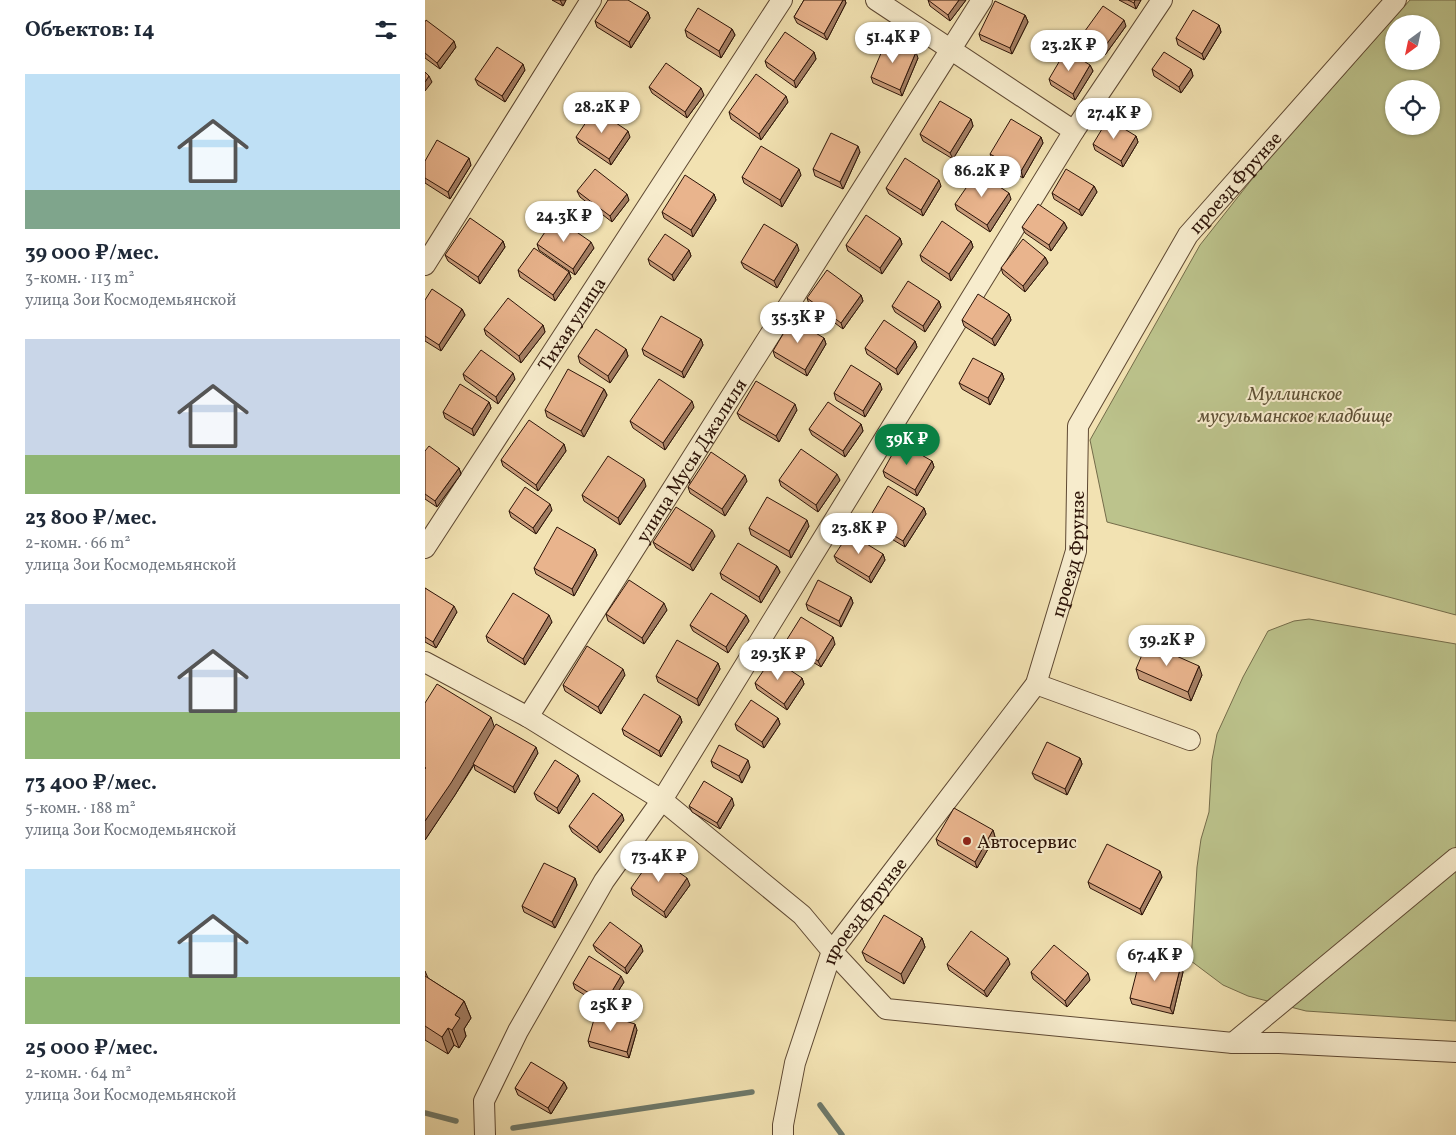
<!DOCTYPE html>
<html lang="ru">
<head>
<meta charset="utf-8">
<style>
  :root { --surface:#fff; --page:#f2f2f3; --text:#1f2937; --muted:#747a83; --accent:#0b8043 }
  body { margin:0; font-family:Vollkorn,serif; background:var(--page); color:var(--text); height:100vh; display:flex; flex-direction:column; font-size:19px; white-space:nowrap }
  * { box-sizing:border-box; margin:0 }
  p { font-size:16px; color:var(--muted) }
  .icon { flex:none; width:28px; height:28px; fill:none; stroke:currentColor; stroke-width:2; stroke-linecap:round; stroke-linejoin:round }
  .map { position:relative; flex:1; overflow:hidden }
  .panel { display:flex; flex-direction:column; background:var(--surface); width:425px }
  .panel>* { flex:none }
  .needle { width:32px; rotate:213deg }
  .tools { position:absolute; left:960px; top:15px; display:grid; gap:10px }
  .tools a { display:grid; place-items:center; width:55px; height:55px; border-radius:50%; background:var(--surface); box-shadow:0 1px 4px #0004; font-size:25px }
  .price { position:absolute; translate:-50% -42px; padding:0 11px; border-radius:18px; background:#fff; color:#222; font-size:16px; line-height:32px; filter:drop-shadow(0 1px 2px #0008) }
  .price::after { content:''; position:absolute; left:50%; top:30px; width:15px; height:11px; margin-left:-8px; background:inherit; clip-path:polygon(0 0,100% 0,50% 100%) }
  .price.active { background:var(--accent); color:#fff }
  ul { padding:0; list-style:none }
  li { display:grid; align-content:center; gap:10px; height:265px; padding:0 25px }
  li span { display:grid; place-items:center; height:155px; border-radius:0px; color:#555 }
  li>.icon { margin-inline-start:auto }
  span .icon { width:90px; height:90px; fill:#fffc; stroke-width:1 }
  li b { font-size:21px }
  h2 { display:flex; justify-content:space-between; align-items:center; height:60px; padding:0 25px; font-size:21px }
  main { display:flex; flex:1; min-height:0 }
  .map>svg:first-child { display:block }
  .green { fill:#bcc38c; stroke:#746c4a; fill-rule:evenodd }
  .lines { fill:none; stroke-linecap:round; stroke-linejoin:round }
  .stream { stroke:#6f7a6b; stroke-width:5.5 }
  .street-casing { stroke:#5e4832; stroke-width:22 }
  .street { stroke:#f7eccd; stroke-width:20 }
  .wall { fill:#c89b79; stroke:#2d1408 }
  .shaded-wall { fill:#a37e63; stroke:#2d1408 }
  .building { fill:#e9b48d; stroke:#2d1408 }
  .poi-dot { fill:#8f2418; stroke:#f7eccd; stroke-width:2 }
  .labels { text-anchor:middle; stroke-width:4; stroke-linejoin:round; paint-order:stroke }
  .street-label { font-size:19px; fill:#2d1408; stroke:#f7eccd }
  .park-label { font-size:19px; font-style:italic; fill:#5f5136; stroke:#f7eccd }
  .poi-label { font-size:19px; fill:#2d1408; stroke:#f7eccd; text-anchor:start }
</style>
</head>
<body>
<main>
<section class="panel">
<h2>Объектов: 14<svg class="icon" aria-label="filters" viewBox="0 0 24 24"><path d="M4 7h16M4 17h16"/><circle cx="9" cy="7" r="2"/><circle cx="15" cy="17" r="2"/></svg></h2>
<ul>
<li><span style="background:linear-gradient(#bfe0f5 75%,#7fa58c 0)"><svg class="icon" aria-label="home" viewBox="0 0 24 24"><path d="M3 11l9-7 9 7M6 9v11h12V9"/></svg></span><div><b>39 000 ₽/мес.</b><p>3-комн. · 113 m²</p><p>улица Зои Космодемьянской</p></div></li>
<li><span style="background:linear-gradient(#c9d6e8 75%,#8fb573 0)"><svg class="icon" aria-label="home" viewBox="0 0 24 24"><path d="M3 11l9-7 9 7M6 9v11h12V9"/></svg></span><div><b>23 800 ₽/мес.</b><p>2-комн. · 66 m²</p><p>улица Зои Космодемьянской</p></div></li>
<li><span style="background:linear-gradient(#c9d6e8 70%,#8fb573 0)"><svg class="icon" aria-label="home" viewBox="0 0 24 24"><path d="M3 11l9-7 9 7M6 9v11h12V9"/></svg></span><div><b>73 400 ₽/мес.</b><p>5-комн. · 188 m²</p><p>улица Зои Космодемьянской</p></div></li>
<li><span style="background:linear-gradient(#bfe0f5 70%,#8fb573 0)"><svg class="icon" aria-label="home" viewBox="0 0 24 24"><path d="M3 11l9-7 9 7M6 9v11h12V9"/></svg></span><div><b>25 000 ₽/мес.</b><p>2-комн. · 64 m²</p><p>улица Зои Космодемьянской</p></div></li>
</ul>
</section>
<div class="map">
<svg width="1031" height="1135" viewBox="0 0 1031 1135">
  <rect width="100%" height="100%" fill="#f2e2b2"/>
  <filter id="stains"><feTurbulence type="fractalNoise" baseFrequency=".004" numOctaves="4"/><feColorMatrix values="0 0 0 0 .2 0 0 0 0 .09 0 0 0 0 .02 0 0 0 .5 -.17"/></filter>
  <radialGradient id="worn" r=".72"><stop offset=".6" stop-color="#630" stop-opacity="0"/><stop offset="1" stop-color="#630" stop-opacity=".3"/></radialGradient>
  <path class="green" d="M985 0H1031V615L682 522 665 440 775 245 835 169ZM969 24H1006V61H969ZM969 89H1006V126H969Z
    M884 619 1031 644V1021L881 1011 823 996 798 985 766 961 772 867 776 839 784 812 787 760 792 734 818 677 843 631 869 621Z"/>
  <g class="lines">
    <path class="stream" d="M395 1105 417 1135
      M0 1113 31 1121
      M88 1128 327 1092"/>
    <g class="street-casing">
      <g id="street">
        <path d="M451 0 649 131"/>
        <path d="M0 265 166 0"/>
        <path id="s1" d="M0 548 357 0"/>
        <path d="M0 662 103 717 237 800 377 915 407 951 461 1009 808 1043H854L1031 1052"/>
        <path d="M611 684 765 740"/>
        <path id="s2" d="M103 717 557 0"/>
        <path d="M808 1043 1031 858"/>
        <path d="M60 1135 59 1101 93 1031 179 881 237 800 649 131 737 0"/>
        <path id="s3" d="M358 1135V1125L370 1063 407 951 611 684 651 551 653 426 763 235 971 0"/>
      </g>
    </g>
    <use href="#street" class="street"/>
  </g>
  <path class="wall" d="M127 0H141L138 6Z
    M379 0H420L421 3 402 40 372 23 369 17Z
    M503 0H541L525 21 505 6Z
    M694 0H716L711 9Z
    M223 12 225 18 206 48 172 27 170 21Z
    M600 15 603 22 587 54 556 40 554 34Z
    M0 22 31 47 15 69 0 58Z
    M794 25 796 32 779 60 753 45 751 38Z
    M701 26 680 55 660 41 657 35Z
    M307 29 310 35 296 58 262 37 260 30Z
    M389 52 391 59 371 88 342 67 340 61Z
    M493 58 477 96 448 83 446 77Z
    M665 65 668 71 650 100 626 85 624 79Z
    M727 69H766L768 76 756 93 729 76Z
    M100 70 80 102 53 85 50 79Z
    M224 87 279 95 262 118 227 93Z
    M363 102 336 140 306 119 304 112Z
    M546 119 548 126 528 159 498 141 495 134Z
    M711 136 713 142 698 167 670 150 668 144Z
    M151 137H205L186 165 154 143Z
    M616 137 618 143 598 178 568 160 565 154Z
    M435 152 418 189 390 176 388 169Z
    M0 161 46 165 25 199 0 183Z
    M376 175 357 207 319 183 317 177Z
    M516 186 498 216 464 194 461 188Z
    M669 186 672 192 657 216 629 199 627 193Z
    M152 191 204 200 187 222 155 197Z
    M289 194 291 200 268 237 239 218 237 212Z
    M586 199 565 232 532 210 530 204Z
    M639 222 642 228 626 251 600 233 597 227Z
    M475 238 477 244 457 274 423 251 421 245Z
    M78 241 80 247 55 284 23 261 20 255Z
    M546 241 548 247 526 281 497 261 495 255Z
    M112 244 169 248 150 275 114 250Z
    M264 250 266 256 249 281 225 265 223 259Z
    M374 250 352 288 319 268 316 262Z
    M620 257 623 263 600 292 578 274 576 268Z
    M93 270 144 272 146 278 130 301 95 277Z
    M436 295 438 301 418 329 384 304 382 298Z
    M0 300 37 309 40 315 16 351 0 341Z
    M514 301 516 307 500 332 470 312 467 306Z
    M584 314 586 320 570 346 539 326 537 320Z
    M118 325 120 332 96 363 61 335 59 329Z
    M399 338 401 344 382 376 350 357 348 351Z
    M276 339 278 345 259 378 219 355 217 349Z
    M490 341 492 347 473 375 442 354 440 348Z
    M201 349 203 356 185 383 155 363 153 356Z
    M577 373 579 379 565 405 537 389 534 383Z
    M38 374 90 379 73 404 40 380Z
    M179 389 182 395 159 437 122 417 120 410Z
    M457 389 440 417 411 400 409 393Z
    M64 402 66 408 49 436 20 418 18 412Z
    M269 407 240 450 208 428 205 421Z
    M372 410 354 442 315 419 312 413Z
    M436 424 438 431 420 457 387 435 384 429Z
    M139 444 141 451 113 491 78 466 76 460Z
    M0 451 34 468 36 474 12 507 0 499Z
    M507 461 509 467 492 496 460 477 458 471Z
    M354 480H415L393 512 356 486Z
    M322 481 300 516 265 493 263 487Z
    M221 486 195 525 159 501 157 495Z
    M499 508 501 514 480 547 445 526 443 520Z
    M127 510 111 534 86 517 84 511Z
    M384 526 366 558 326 535 324 528Z
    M290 536 268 571 231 548 228 542Z
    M170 549 172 555 149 596 111 574 109 568Z
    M458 554 460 560 446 583 412 562 409 556Z
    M352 566 355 572 336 603 297 579 295 573Z
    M0 588 32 612 11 648 0 642Z
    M426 597 428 603 416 627 383 610 381 604Z
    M242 610 219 644 183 621 181 614Z
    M321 615 324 621 303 653 268 631 265 625Z
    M127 622 100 665 63 642 61 636Z
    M361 641 410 644 396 667 363 647Z
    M293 663 295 669 274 706 233 682 231 676Z
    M711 669 777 675 766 701 714 679Z
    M200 675 176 714 140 691 138 685Z
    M377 678 379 684 362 710 332 689 330 683Z
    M0 703 69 727 113 753 90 793 50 770 49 765 30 795 0 840Z
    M255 716 257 722 236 757 199 735 197 729Z
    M353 718 355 724 339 748 312 730 310 724Z
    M655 758 657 764 642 795 610 779 607 773Z
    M286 761 325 767 317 783 288 767Z
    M155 781 134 814 112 800 109 793Z
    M309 805 295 829 267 812 264 806Z
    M199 820 175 853 147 832 144 826Z
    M568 830 570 837 552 868 513 845 511 839Z
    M737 877 717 915 665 888 663 882Z
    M150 878 152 885 130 928 99 912 97 906Z
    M265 885 241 918 208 895 206 888Z
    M497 938 500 947 479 984 441 961 437 952Z
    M168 945 218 951 202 974 171 951Z
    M522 964H585L562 997 524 970Z
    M0 971 3 978 39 1001 46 1018 39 1029 41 1036 34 1048 29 1045 23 1054 0 1040Z
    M606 972 665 980 642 1007 608 979Z
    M758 972 748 1014 707 1004 705 998Z
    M199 982 182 1009 150 989 148 983Z
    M212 1030 204 1058 165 1047 163 1041Z
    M139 1082 142 1088 126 1114 93 1095 90 1088Z"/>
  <path class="shaded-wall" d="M135 0H141L138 6Z
    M418 0H420L421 3 402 40 399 34Z
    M534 0H541L525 21 523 15Z
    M710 0H716L711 9 709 3Z
    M223 12 225 18 206 48 204 42Z
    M600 15 603 22 587 54 585 48Z
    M699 20 701 26 680 55 678 49Z
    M794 25 796 32 779 60 777 54Z
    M307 29 310 35 296 58 294 51Z
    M29 41 31 47 15 69 12 63Z
    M389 52 391 59 371 88 369 81Z
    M491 52 493 58 477 96 475 90Z
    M98 64 100 70 80 102 77 96Z
    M665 65 668 71 650 100 648 94Z
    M766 69 768 76 756 93 754 87Z
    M4 76 7 82 0 91V82Z
    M276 88 279 95 262 118 260 112Z
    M361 96 363 102 336 140 334 134Z
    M546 119 548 126 528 159 525 153Z
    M203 131 205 137 186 165 184 159Z
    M711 136 713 142 698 167 696 161Z
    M616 137 618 143 598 178 596 171Z
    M433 146 435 152 418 189 415 182Z
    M44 158 46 165 25 199 23 192Z
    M374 169 376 175 357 207 355 200Z
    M514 180 516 186 498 216 496 210Z
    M669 186 672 192 657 216 654 210Z
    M584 193 586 199 565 232 562 225Z
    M202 194 204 200 187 222 185 216Z
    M289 194 291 200 268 237 266 230Z
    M639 222 642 228 626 251 624 245Z
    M475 238 477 244 457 274 455 268Z
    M78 241 80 247 55 284 53 277Z
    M546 241 548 247 526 281 524 274Z
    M166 242 169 248 150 275 148 269Z
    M372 244 374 250 352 288 349 281Z
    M264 250 266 256 249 281 247 275Z
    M620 257 623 263 600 292 598 286Z
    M144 272 146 278 130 301 128 295Z
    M436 295 438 301 418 329 416 323Z
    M514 301 516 307 500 332 498 326Z
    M37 309 40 315 16 351 14 345Z
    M584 314 586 320 570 346 567 339Z
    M118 325 120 332 96 363 94 356Z
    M399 338 401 344 382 376 380 370Z
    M276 339 278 345 259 378 257 372Z
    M490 341 492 347 473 375 471 369Z
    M201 349 203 356 185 383 183 376Z
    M88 373 90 379 73 404 71 397Z
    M577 373 579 379 565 405 563 398Z
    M455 383 457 389 440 417 438 411Z
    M179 389 182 395 159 437 156 431Z
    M267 401 269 407 240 450 238 443Z
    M64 402 66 408 49 436 47 429Z
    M370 404 372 410 354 442 351 436Z
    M436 424 438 431 420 457 418 451Z
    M139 444 141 451 113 491 111 485Z
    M507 461 509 467 492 496 490 490Z
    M34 468 36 474 12 507 10 501Z
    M412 474 415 480 393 512 391 505Z
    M320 475 322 481 300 516 297 509Z
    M219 479 221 486 195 525 193 518Z
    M125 504 127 510 111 534 108 528Z
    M499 508 501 514 480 547 478 541Z
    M382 520 384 526 366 558 364 551Z
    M287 530 290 536 268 571 265 565Z
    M170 549 172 555 149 596 147 589Z
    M458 554 460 560 446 583 444 577Z
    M352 566 355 572 336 603 334 597Z
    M426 597 428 603 416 627 414 621Z
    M239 603 242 610 219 644 217 638Z
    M29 606 32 612 11 648 8 642Z
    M124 615 127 622 100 665 98 659Z
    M321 615 324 621 303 653 301 647Z
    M408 637 410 644 396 667 393 661Z
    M293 663 295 669 274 706 272 699Z
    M774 666 777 675 766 701 763 692Z
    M198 669 200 675 176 714 173 707Z
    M377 678 379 684 362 710 359 704Z
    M255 716 257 722 236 757 234 751Z
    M66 717 70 729 30 795 0 840V821Z
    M353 718 355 724 339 748 337 742Z
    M111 747 113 753 90 793 88 787Z
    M655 758 657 764 642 795 640 789Z
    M323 760 325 767 317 783 314 776Z
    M153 775 155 781 134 814 132 808Z
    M307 798 309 805 295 829 292 823Z
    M197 814 199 820 175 853 172 847Z
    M568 830 570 837 552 868 550 862Z
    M735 871 737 877 717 915 715 909Z
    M150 878 152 885 130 928 127 922Z
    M262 878 265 885 241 918 239 912Z
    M497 938 500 947 479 984 476 974Z
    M216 945 218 951 202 974 200 968Z
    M583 958 585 964 562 997 559 991Z
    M756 965 758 972 748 1014 745 1008Z
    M663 973 665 980 642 1007 640 1001Z
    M196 976 199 982 182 1009 180 1003Z
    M39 1001 46 1018 39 1029 41 1036 34 1048 27 1030 30 1015Z
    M210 1024 212 1030 204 1058 202 1052Z
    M23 1028 29 1045 23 1054 17 1037Z
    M139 1082 142 1088 126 1114 123 1108Z"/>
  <path class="building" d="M183 0H203L223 12 204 42 170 21Z
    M379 0H418L399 34 369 17Z
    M503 0H534L523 15Z
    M703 0H710L709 3Z
    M570 1 600 15 585 48 554 34Z
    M678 6 699 20 678 49 657 35Z
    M273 8 307 29 294 51 260 30Z
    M768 10 794 25 777 54 751 38Z
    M1 20 29 41 12 63 0 53V22Z
    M360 32 389 52 369 81 340 61Z
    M462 39 491 52 475 90 446 77Z
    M72 47 98 64 77 96 50 79Z
    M641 50 665 65 648 94 624 79Z
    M739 52 766 69 754 87 727 69Z
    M241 63 276 88 260 112 224 87Z
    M0 72 4 76 0 82Z
    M331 74 361 96 334 134 304 112Z
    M515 101 546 119 525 153 495 134Z
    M170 109 203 131 184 159 151 137Z
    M586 119 616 137 596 171 565 154Z
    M683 119 711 136 696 161 668 144Z
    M406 133 433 146 415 182 388 169Z
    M12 140 44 158 23 192 0 178V161Z
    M336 146 374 169 355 200 317 177Z
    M480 158 514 180 496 210 461 188Z
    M170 169 202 194 185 216 152 191Z
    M641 169 669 186 654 210 627 193Z
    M552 172 584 193 562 225 530 204Z
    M260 175 289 194 266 230 237 212Z
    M613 204 639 222 624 245 597 227Z
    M441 215 475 238 455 268 421 245Z
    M130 217 166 242 148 269 112 244Z
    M45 218 78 241 53 277 20 255Z
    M517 221 546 241 524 274 495 255Z
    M339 224 372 244 349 281 316 262Z
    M240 234 264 250 247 275 223 259Z
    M598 239 620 257 598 286 576 268Z
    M109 248 144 272 128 295 93 270Z
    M402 270 436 295 416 323 382 298Z
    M483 281 514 301 498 326 467 306Z
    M7 289 37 309 14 345 0 336V300Z
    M553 294 584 314 567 339 537 320Z
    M83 298 118 325 94 356 59 329Z
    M236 316 276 339 257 372 217 349Z
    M367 319 399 338 380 370 348 351Z
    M459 320 490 341 471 369 440 348Z
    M171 329 201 349 183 376 153 356Z
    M56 350 88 373 71 397 38 374Z
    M548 358 577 373 563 398 534 383Z
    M426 365 455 383 438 411 409 393Z
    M143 369 179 389 156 431 120 410Z
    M234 379 267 401 238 443 205 421Z
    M331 381 370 404 351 436 312 413Z
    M35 384 64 402 47 429 18 412Z
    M403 402 436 424 418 451 384 429Z
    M104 420 139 444 111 485 76 460Z
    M474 442 507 461 490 490 458 471Z
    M4 446 34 468 10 501 0 494V451Z
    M376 449 412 474 391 505 354 480Z
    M286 452 320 475 297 509 263 487Z
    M183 456 219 479 193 518 157 495Z
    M463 486 499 508 478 541 443 520Z
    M100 487 125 504 108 528 84 511Z
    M342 497 382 520 364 551 324 528Z
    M251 507 287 530 265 565 228 542Z
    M132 527 170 549 147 589 109 568Z
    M424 533 458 554 444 577 409 556Z
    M313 543 352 566 334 597 295 573Z
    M204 580 239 603 217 638 181 614Z
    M393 580 426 597 414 621 381 604Z
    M0 588 29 606 8 642 0 637Z
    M88 593 124 615 98 659 61 636Z
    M286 593 321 615 301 647 265 625Z
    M376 617 408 637 393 661 361 641Z
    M252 640 293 663 272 699 231 676Z
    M722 643 774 666 763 692 711 669Z
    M162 646 198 669 173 707 138 685Z
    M347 658 377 678 359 704 330 683Z
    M12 684 66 717 26 783 0 821V769L1 768 0 767V703Z
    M219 694 255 716 234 751 197 729Z
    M326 700 353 718 337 742 310 724Z
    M71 724 111 747 88 787 48 764Z
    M622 742 655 758 640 789 607 773Z
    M294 745 323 760 314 776 286 761Z
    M130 760 153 775 132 808 109 793Z
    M279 781 307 798 292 823 264 806Z
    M168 793 197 814 172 847 144 826Z
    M529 808 568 830 550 862 511 839Z
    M682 844 735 871 715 909 663 882Z
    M229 855 262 878 239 912 206 888Z
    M119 863 150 878 127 922 97 906Z
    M459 915 497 938 476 974 437 952Z
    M185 922 216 945 200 968 168 945Z
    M546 931 583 958 559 991 522 964Z
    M629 945 663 973 640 1001 606 972Z
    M716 955 756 965 745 1008 705 998Z
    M164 956 196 976 180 1003 148 983Z
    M0 976 39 1001 30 1015 35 1018 27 1030 23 1028 17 1037 0 1026Z
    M171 1012 210 1024 202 1052 163 1041Z
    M106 1062 139 1082 123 1108 90 1088Z"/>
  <circle class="poi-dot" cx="542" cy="841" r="5"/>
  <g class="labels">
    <g class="street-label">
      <text dy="7" stroke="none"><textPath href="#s3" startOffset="1082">проезд Фрунзе</textPath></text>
      <text dy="7" stroke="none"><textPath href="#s1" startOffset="268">Тихая улица</textPath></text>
      <text dy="7" stroke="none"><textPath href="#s2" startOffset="304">улица Мусы Джалиля</textPath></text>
      <text dy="7" stroke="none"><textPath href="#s3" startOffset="662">проезд Фрунзе</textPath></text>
      <text dy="7" stroke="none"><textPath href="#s3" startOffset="242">проезд Фрунзе</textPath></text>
    </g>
    <g class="park-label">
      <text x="870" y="400">Муллинское<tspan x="870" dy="22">мусульманское кладбище</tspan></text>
    </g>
    <g class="poi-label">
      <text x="552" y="848">Автосервис</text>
    </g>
  </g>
  <rect width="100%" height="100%" filter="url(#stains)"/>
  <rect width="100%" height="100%" fill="url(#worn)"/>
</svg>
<div class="tools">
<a><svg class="needle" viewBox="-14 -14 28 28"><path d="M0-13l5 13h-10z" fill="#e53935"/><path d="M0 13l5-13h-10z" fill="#747a83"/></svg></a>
<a><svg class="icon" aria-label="locate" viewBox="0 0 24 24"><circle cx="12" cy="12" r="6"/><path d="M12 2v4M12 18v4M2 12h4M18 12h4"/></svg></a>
</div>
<b class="price" style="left:468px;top:64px">51.4K ₽</b>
<b class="price" style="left:644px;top:72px">23.2K ₽</b>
<b class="price" style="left:177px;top:134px">28.2K ₽</b>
<b class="price" style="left:689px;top:140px">27.4K ₽</b>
<b class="price" style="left:557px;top:198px">86.2K ₽</b>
<b class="price" style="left:139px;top:243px">24.3K ₽</b>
<b class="price" style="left:373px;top:344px">35.3K ₽</b>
<b class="price active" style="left:482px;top:466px">39K ₽</b>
<b class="price" style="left:434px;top:555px">23.8K ₽</b>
<b class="price" style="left:742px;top:667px">39.2K ₽</b>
<b class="price" style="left:353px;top:681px">29.3K ₽</b>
<b class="price" style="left:234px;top:883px">73.4K ₽</b>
<b class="price" style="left:730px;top:982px">67.4K ₽</b>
<b class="price" style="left:186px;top:1032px">25K ₽</b>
</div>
</main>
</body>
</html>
